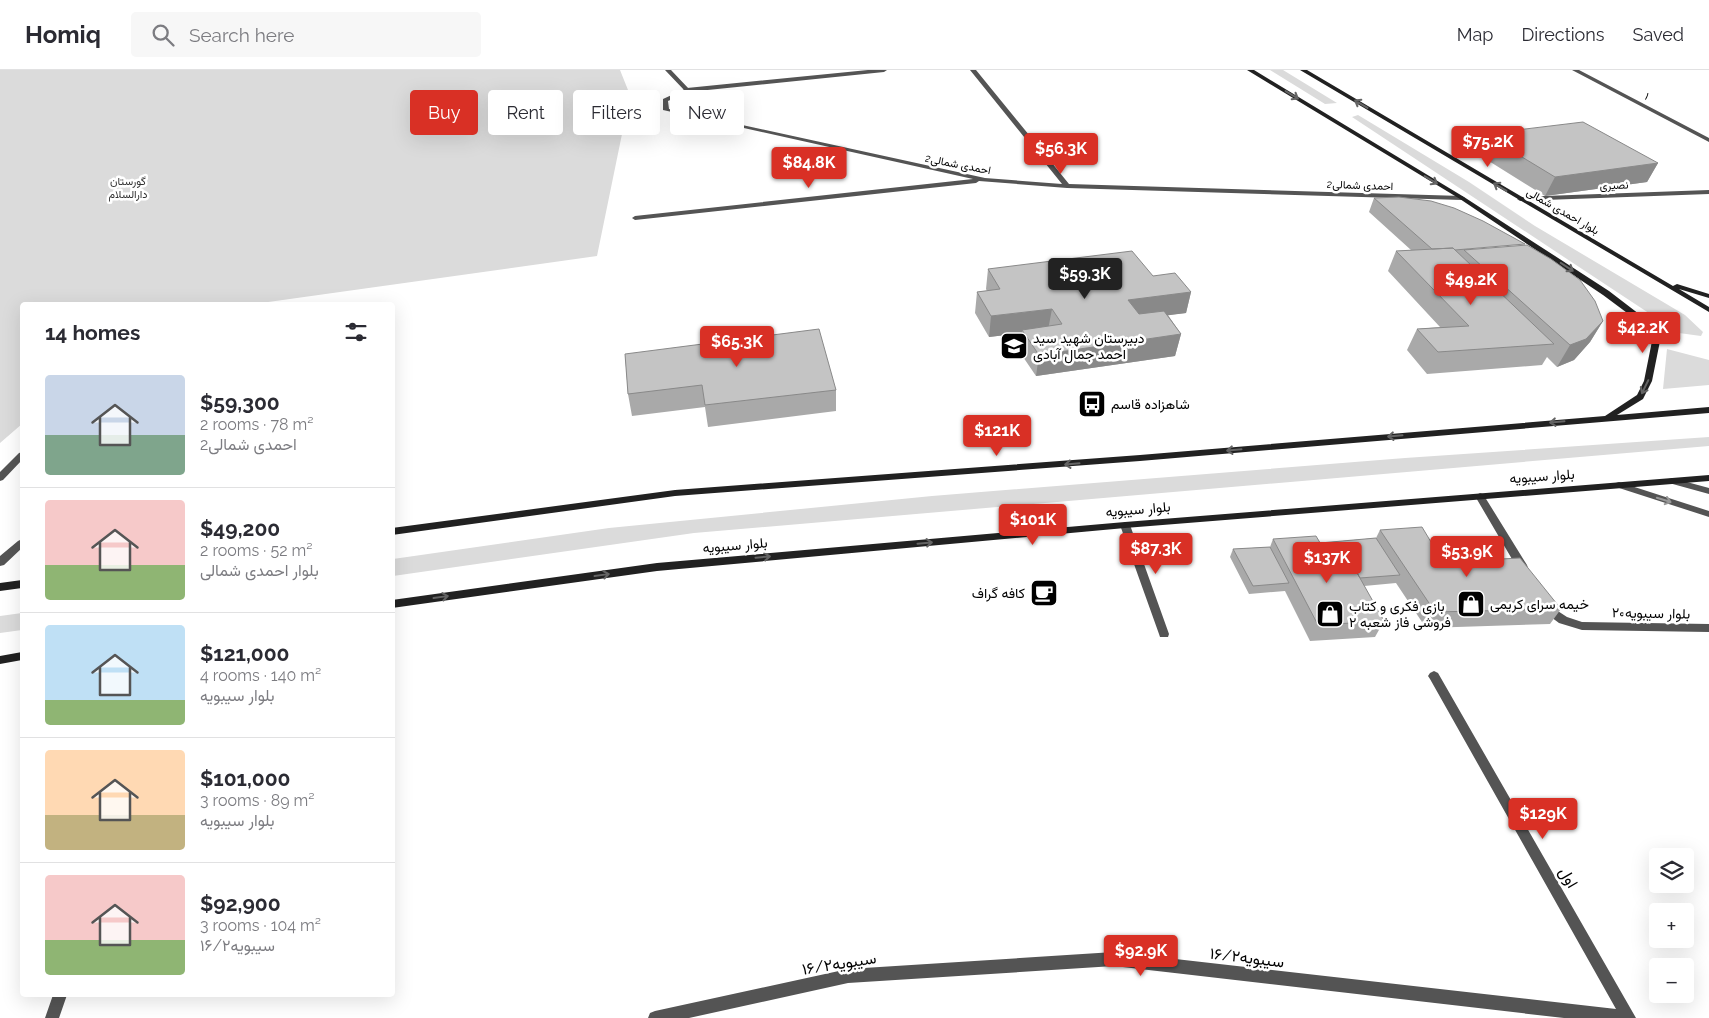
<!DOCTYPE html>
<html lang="en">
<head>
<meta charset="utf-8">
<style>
  :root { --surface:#fff; --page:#f7f7f7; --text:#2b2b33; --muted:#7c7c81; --line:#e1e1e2; --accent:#d93025 }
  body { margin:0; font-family:Raleway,Vazirmatn,sans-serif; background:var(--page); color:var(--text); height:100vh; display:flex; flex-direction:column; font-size:19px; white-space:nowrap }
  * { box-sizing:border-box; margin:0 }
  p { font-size:16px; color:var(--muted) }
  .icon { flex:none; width:28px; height:28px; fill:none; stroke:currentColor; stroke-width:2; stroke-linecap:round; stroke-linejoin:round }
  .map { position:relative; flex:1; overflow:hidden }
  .drawer { position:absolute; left:20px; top:232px; width:375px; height:695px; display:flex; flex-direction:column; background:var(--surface); border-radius:5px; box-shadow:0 5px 20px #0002 }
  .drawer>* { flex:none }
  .hud { position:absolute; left:410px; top:20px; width:475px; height:45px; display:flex; gap:10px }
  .buttons { position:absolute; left:1649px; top:778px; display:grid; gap:10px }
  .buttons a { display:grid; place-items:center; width:45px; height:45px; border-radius:5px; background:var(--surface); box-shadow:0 5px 20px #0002; font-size:25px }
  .price { position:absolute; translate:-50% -42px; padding:0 11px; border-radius:5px; background:var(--accent); color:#fff; font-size:16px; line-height:32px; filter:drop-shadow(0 1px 2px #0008) }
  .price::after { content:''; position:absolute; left:50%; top:30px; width:15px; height:11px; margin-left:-8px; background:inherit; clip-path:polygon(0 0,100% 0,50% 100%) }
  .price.selected { background:#222; color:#fff }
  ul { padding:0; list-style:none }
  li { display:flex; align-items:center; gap:15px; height:125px; padding:0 25px }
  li+li { border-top:1px solid var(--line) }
  li span { display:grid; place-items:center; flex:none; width:140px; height:100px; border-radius:5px; color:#555 }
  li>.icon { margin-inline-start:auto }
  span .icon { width:60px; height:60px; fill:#fffc; stroke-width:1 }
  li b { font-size:21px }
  h2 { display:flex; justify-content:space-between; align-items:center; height:60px; padding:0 25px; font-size:21px }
  .tag { padding:0 18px; border-radius:5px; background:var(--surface); box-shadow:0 5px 20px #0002; font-size:18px; line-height:45px }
  .tag.selected { background:var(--accent); color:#fff }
  header { display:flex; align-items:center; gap:30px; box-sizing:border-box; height:70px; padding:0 25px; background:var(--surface); border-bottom:1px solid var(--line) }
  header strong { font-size:24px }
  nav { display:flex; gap:28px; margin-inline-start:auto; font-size:18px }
  .search { width:350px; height:45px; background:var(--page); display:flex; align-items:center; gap:12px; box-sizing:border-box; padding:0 18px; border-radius:5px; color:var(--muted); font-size:19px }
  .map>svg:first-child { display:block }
  .green { fill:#dbdbdb }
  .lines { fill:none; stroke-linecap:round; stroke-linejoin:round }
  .service { fill:#545454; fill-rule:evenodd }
  .minor { fill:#545454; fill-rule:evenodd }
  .secondary { fill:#212121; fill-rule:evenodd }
  .wall { fill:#a9a9a9 }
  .shaded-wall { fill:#898989 }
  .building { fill:#c4c4c4; stroke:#898989 }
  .oneway { stroke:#646464 }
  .oneway2 { stroke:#989898 }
  .labels { text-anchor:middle; stroke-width:5; stroke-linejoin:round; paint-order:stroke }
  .far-street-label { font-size:11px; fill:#000; stroke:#fff }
  .far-park-label { font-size:11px; fill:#323232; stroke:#fff }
  .poi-label { font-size:14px; fill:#000; stroke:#fff; text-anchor:start }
  .street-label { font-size:14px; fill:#000; stroke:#fff }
  .near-street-label { font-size:16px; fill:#000; stroke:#fff }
</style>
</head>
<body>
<header>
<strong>Homiq</strong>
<div class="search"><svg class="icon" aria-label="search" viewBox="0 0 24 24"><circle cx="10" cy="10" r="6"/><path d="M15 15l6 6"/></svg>Search here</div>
<nav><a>Map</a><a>Directions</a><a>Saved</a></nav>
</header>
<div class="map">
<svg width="1709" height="948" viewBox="0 0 1709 948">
  <rect width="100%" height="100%" fill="#fff"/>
  <path class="green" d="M0 0H620L630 25 597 186 246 235H22V354L0 373Z
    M1270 0H1283L1337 33 1325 34Z
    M1358 45 1469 112 1535 156 1685 245 1703 262 1701 266 1679 263 1352 47Z
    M1667 279 1709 290V315L1663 319Z
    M1709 367V376L694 463 393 506V489L609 458 932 426 1405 388Z
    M22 543V560L0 563V546Z"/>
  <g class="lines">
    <path class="service" d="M665 0H671L689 19V21H685Z
      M1672 408 1709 418V424L1669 413 1667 411 1669 409Z
      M1619 412 1709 441V447L1616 417 1614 415 1616 413Z
      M22 469V478L4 495 0 496V486L18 471Z"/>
    <path class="minor" d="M868 0H887L884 2 688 22 668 31 669 39 985 108 1062 114 970 0H976L1069 114 1462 126 1465 128 1462 130 1067 118 979 111 976 113 635 150 632 148 635 146 973 109 663 40V29L687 18Z
      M1572 0H1579L1709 68V72Z
      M1709 120V124L1520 131 1517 129 1520 127Z
      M22 382V390L3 410 0 411V402L19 383Z
      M1480 423 1483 424 1527 495 1528 498 1527 501H1519L1475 426Z
      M1125 452 1130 455 1169 564 1168 567H1160L1159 564 1120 455Z
      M1547 534 1567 547 1582 552 1709 554V562L1582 560 1559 553 1543 541 1542 538 1543 535Z
      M1434 601 1438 603 1636 948H1564L1114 896 848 913 689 948H648L650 943 655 941 848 899 1114 882 1616 939 1430 609 1428 606 1430 603Z
      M53 925H67L59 948H45Z"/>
    <path class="secondary" d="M1247 0H1254L1464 127 1609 221 1652 254 1660 271 1652 311 1643 329 1617 345 1709 337V343L1140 391 675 426 392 465V458L675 420 1140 385 1605 346 1637 325 1644 311 1652 271 1646 257 1603 225 1460 129Z
      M1300 0H1307L1673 216 1677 214 1709 224V228L1679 219 1709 237V242Z
      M1709 405V411L1125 458 657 501 392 538V530L657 493 1125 452Z
      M22 510V518L0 521V513Z
      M22 582V590L0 594V586Z"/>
  </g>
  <path class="wall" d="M1484 64 1658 93 1647 112 1545 126 1476 83Z
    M1374 128 1603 251 1590 272 1574 290 1557 297 1547 287 1542 295 1427 304 1407 280 1417 259 1440 257 1388 201 1396 181 1411 180 1369 142Z
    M988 199 1153 206 1191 222 1186 243 1168 245 1181 264 1175 286 1036 306 1019 281 1022 263 989 267 975 243 977 222 987 221 986 219Z
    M625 284 836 320V341L708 357 705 337 632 346 628 324Z
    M1380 460 1443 492 1561 539 1550 554 1426 558 1396 513 1364 516 1384 551 1375 567 1310 571 1285 521 1249 524 1230 487 1233 479 1270 477 1273 469 1320 473 1376 468Z"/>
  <path class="shaded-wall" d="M1658 93 1647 112 1545 126 1555 107Z
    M1191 222 1186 243 1124 251 1128 230Z
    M1052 239 1048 260H1022V263L989 267 991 246Z
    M1603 251 1590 272 1574 290 1557 297 1570 275Z
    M1181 264 1175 286 1036 306 1039 285Z"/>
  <path class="building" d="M1583 52 1658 93 1555 107 1484 64Z
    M1399 127 1431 131 1454 138 1483 151 1525 174 1455 180 1453 178 1432 179 1374 128Z
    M1527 175 1551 189 1580 210 1595 231 1603 251 1586 269 1570 275 1464 180Z
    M1453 178 1554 274 1438 282 1417 259 1469 256 1396 181Z
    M1132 181 1153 206 1175 203 1191 222 1128 230 1139 244 1164 241 1181 264 1039 285 1022 260 1062 254 1052 239 991 246 977 222 1000 219 988 199Z
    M819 259 836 320 705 335 702 315 628 324 625 284Z
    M1422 457 1443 492 1520 488 1561 539 1435 542 1380 460Z
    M1316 466 1338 503 1356 501 1384 551 1318 555 1273 469Z
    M1376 468 1400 505 1360 508 1356 501 1338 503 1320 473Z
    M1270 477 1289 513 1253 516 1233 479Z"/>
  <defs><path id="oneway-shaft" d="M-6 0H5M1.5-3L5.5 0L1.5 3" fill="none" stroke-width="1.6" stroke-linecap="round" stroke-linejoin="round" transform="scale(1.25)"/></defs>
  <g class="oneway">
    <use href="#oneway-shaft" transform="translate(1292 25) rotate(31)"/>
    <use href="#oneway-shaft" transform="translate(1361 34) rotate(-149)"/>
    <use href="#oneway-shaft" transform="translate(1431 110) rotate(31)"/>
    <use href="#oneway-shaft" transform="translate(1500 117) rotate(-149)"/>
    <use href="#oneway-shaft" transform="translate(1567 197) rotate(33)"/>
    <use href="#oneway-shaft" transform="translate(1645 317) rotate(116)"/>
    <use href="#oneway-shaft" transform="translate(1557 352) rotate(175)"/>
    <use href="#oneway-shaft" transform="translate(1395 366) rotate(175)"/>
    <use href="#oneway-shaft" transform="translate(1234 380) rotate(175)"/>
    <use href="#oneway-shaft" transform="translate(1072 394) rotate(175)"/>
    <use href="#oneway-shaft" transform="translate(925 473) rotate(-5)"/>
    <use href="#oneway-shaft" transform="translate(763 487) rotate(-5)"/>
    <use href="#oneway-shaft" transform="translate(602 505) rotate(-8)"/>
    <use href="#oneway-shaft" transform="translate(441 527) rotate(-8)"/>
  </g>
  <use class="oneway2" href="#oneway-shaft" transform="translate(1664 430) rotate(17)"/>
  <defs>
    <g id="school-square" transform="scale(1.4375)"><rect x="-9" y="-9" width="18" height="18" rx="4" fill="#000" stroke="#fff"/><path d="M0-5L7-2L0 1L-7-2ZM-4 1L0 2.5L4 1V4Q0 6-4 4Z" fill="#fff"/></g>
    <g id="bus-square" transform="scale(1.4375)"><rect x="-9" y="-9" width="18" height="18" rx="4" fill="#000" stroke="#fff"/><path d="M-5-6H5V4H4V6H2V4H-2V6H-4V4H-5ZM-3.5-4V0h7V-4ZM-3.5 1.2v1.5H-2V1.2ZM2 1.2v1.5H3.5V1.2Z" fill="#fff"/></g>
    <g id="cafe-square" transform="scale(1.4375)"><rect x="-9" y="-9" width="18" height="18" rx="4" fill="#000" stroke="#fff"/><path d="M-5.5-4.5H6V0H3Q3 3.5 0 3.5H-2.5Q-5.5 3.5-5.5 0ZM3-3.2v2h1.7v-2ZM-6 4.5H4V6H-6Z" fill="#fff"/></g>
    <g id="shop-square" transform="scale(1.4375)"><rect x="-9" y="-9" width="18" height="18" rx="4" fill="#000" stroke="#fff"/><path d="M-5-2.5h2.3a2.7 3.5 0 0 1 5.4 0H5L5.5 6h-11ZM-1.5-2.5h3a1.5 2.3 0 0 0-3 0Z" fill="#fff"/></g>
  </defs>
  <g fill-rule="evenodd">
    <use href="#school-square" x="1014" y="276"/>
    <use href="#bus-square" x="1092" y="334"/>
    <use href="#cafe-square" x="1044" y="523"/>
    <use href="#shop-square" x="1471" y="534"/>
    <use href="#shop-square" x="1330" y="544"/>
  </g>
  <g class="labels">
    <g class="far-street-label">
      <text transform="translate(1647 26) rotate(28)" y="4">۱</text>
      <text transform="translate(958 94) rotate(11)" y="4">2احمدی شمالی</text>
      <text transform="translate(1360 115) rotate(2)" y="4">2احمدی شمالی</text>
      <text transform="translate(1614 115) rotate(-2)" y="4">نصیری</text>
      <text transform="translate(1563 141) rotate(30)" y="4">بلوار احمدی شمالی</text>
    </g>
    <g class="far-park-label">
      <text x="128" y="115">گورستان<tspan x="128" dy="13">دارالسلام</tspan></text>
    </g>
    <g class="poi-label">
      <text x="1033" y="273">دبیرستان شهید سید<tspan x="1033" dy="16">احمد جمال آبادی</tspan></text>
      <text x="1111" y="339">شاهزاده قاسم</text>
      <text x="1025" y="528" text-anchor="end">کافه گراف</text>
      <text x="1490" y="539">خیمه سرای کریمی</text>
      <text x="1349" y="541">بازی فکری و کتاب<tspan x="1349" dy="16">فروشی فاز شعبه ۲</tspan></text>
    </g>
    <g class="street-label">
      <text transform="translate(1542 406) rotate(-4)" y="5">بلوار سیبویه</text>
      <text transform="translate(1138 439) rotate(-5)" y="5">بلوار سیبویه</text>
      <text transform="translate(735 475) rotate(-5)" y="5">بلوار سیبویه</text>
      <text transform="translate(1651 543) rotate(1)" y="5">بلوار سیبویه۲۰</text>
    </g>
    <g class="near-street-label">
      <text transform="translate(1569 807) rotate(60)" y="6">اول</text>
      <text transform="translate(1247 887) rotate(7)" y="6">سیبویه۱۶/۲</text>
      <text transform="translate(839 893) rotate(-9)" y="6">سیبویه۱۶/۲</text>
    </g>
  </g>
</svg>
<div class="buttons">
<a><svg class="icon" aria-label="layers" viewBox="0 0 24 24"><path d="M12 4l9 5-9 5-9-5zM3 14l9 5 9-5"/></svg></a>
<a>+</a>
<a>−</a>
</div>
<b class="price" style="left:1488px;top:98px">$75.2K</b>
<b class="price" style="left:1061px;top:105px">$56.3K</b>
<b class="price" style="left:809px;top:119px">$84.8K</b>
<b class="price selected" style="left:1085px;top:230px">$59.3K</b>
<b class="price" style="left:1471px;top:236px">$49.2K</b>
<b class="price" style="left:1643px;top:284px">$42.2K</b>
<b class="price" style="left:737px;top:298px">$65.3K</b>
<b class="price" style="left:997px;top:387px">$121K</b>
<b class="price" style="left:1033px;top:476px">$101K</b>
<b class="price" style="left:1156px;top:505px">$87.3K</b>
<b class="price" style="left:1467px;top:508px">$53.9K</b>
<b class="price" style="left:1327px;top:514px">$137K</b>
<b class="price" style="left:1543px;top:770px">$129K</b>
<b class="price" style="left:1141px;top:907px">$92.9K</b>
<div class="hud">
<a class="tag selected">Buy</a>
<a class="tag">Rent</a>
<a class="tag">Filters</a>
<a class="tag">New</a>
</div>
<section class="drawer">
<h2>14 homes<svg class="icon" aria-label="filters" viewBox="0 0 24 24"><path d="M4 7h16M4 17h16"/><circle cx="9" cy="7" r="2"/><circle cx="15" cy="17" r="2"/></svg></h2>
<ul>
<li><span style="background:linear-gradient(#c9d6e8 60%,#7fa58c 0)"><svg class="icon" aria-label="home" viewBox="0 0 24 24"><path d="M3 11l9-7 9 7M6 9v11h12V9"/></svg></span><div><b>$59,300</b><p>2 rooms · 78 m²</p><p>2احمدی شمالی</p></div></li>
<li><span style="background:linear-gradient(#f6c9c9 65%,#8fb573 0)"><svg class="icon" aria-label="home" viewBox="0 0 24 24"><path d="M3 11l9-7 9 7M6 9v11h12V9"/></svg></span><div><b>$49,200</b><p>2 rooms · 52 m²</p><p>بلوار احمدی شمالی</p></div></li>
<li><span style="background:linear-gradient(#bfe0f5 75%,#8fb573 0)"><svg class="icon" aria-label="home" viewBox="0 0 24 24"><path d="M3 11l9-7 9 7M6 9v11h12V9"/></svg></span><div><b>$121,000</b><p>4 rooms · 140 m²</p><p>بلوار سیبویه</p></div></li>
<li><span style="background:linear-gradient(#ffd9b3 65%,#c2b280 0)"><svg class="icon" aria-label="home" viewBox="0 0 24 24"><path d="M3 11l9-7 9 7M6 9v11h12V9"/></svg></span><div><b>$101,000</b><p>3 rooms · 89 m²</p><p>بلوار سیبویه</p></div></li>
<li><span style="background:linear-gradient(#f6c9c9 65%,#8fb573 0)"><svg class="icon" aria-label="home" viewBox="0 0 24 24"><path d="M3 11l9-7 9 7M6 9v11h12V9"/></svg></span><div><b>$92,900</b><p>3 rooms · 104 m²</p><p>سیبویه۱۶/۲</p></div></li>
</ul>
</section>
</div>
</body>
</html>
